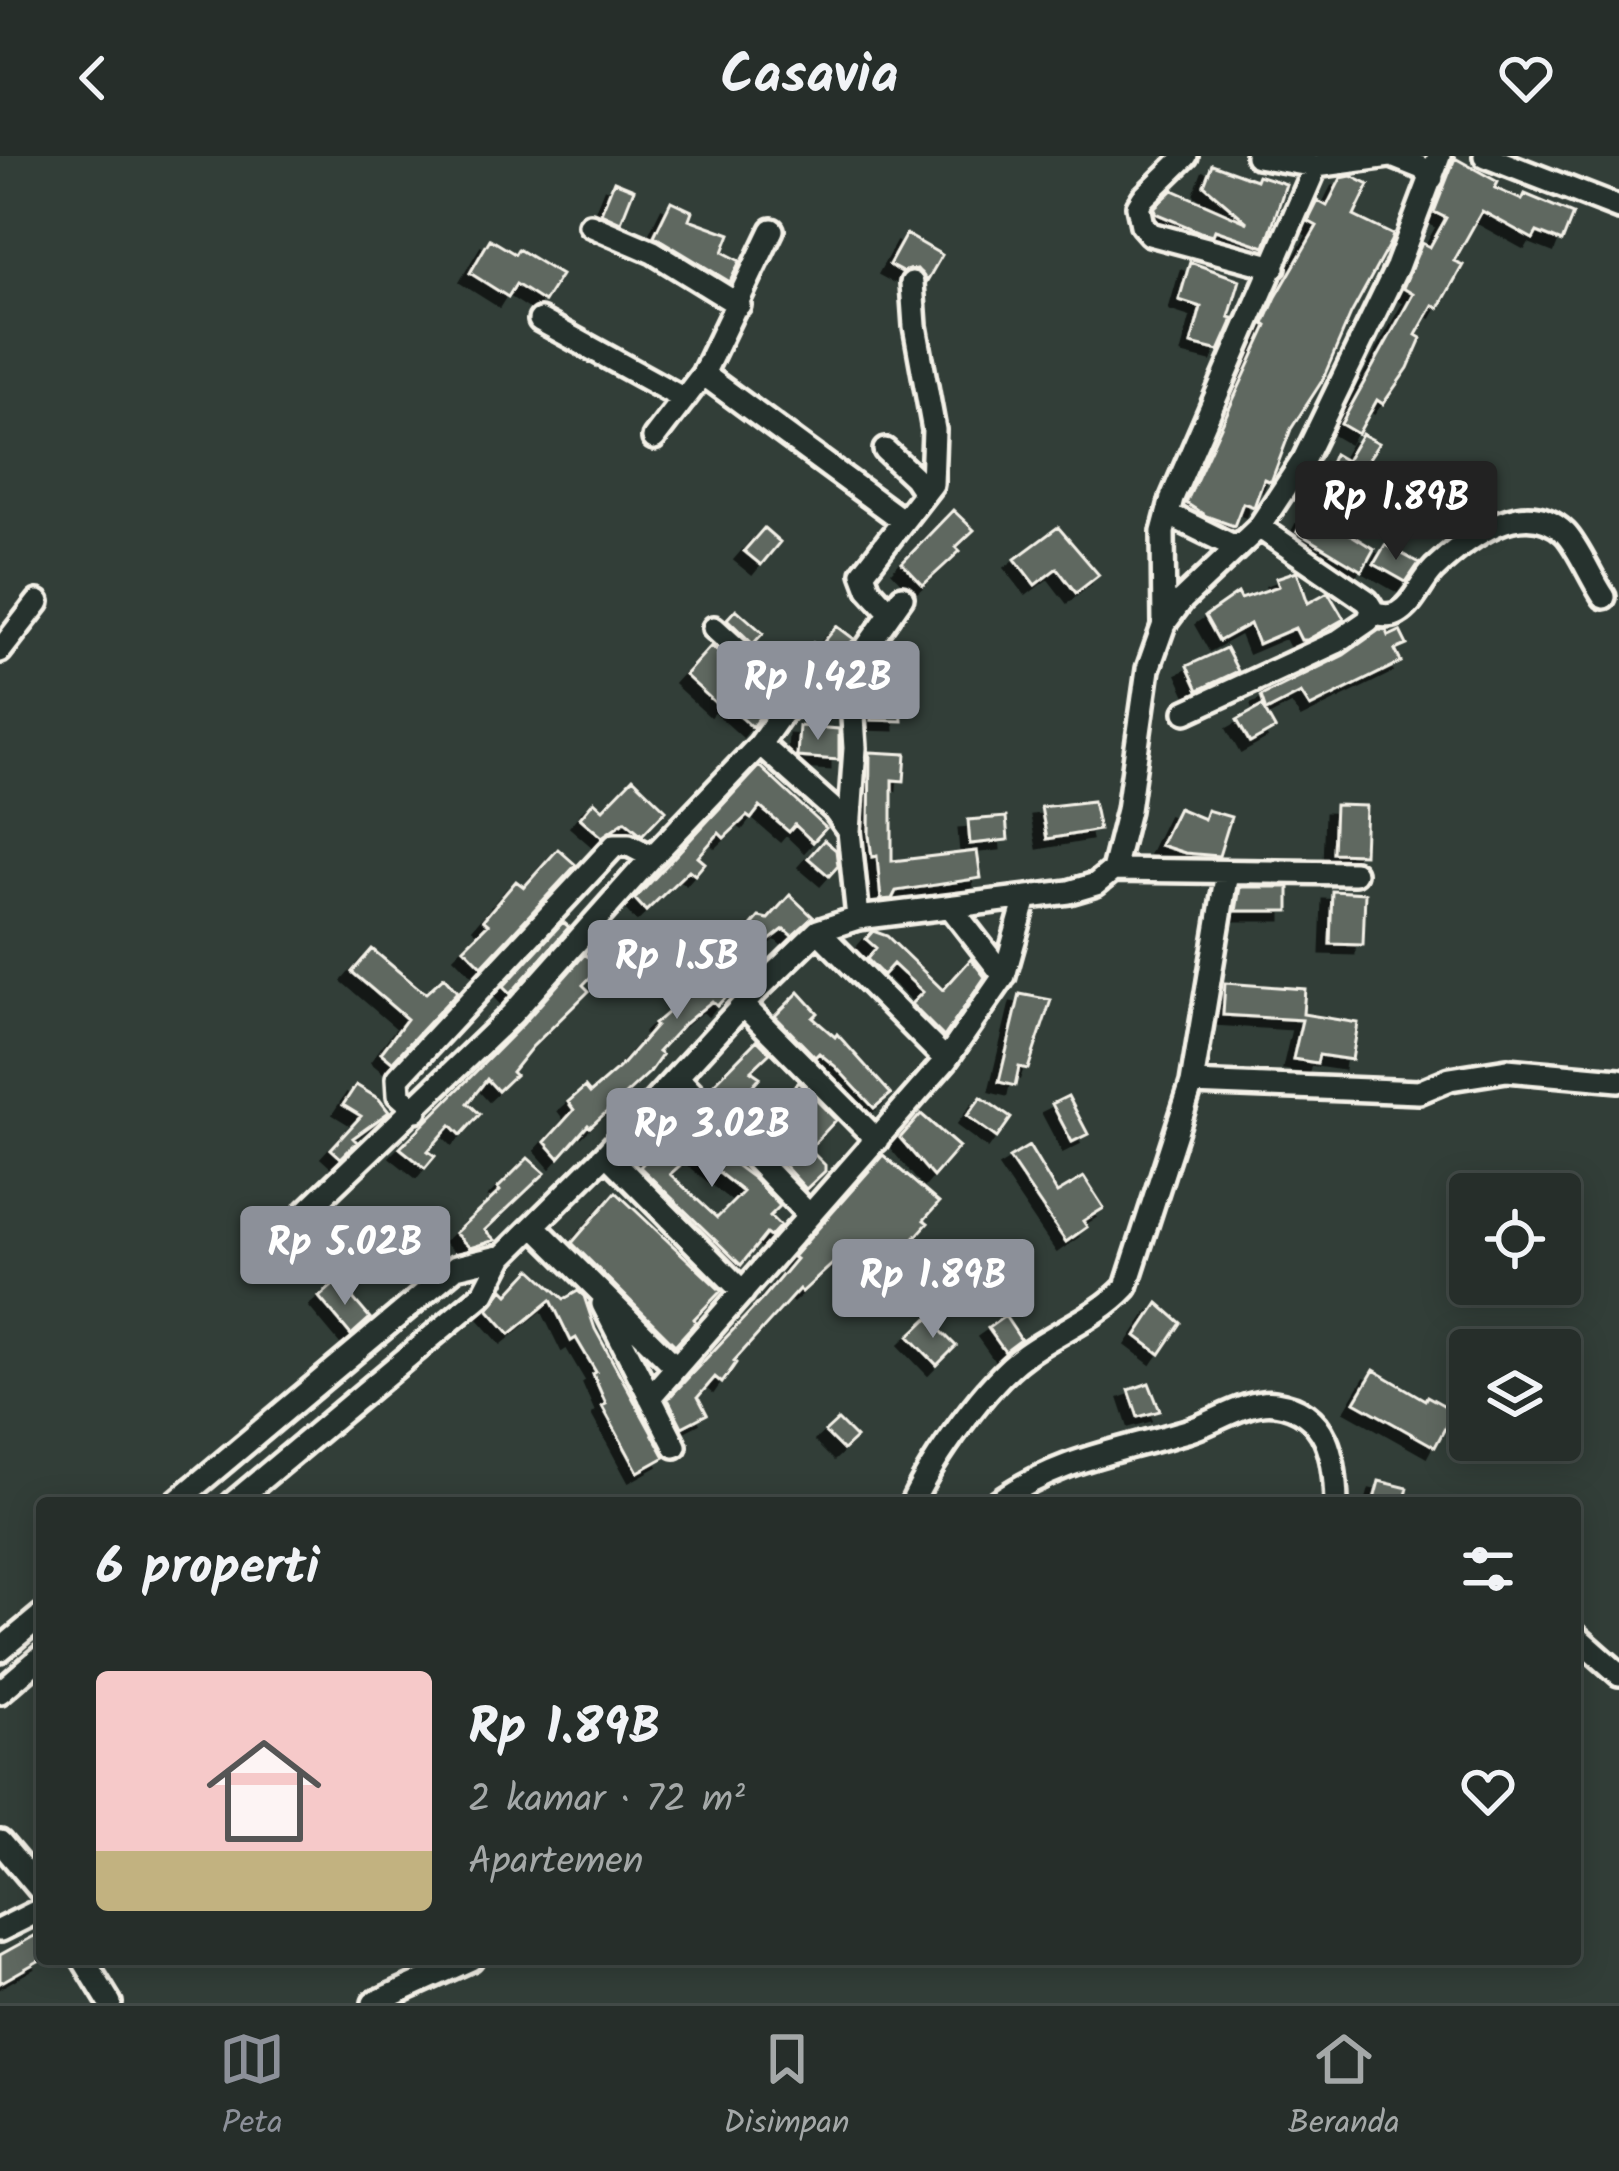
<!DOCTYPE html>
<html lang="id">
<head>
<meta charset="utf-8">
<style>
  :root { --surface:#262e2a; --page:#323a36; --text:#f1f3f6; --muted:#a4a8a8; --line:#424a47; --accent:#8c9099 }
  body { margin:0; font-family:Kalam,sans-serif; background:var(--page); color:var(--text); height:100vh; display:flex; flex-direction:column; font-size:45px; white-space:nowrap }
  * { box-sizing:border-box; margin:0 }
  p { font-size:39px; color:var(--muted) }
  .icon { flex:none; width:66px; height:66px; fill:none; stroke:currentColor; stroke-width:2; stroke-linecap:round; stroke-linejoin:round }
  .map { position:relative; flex:1; overflow:hidden }
  .drawer { position:absolute; left:36px; top:1341px; width:1545px; height:468px; display:flex; flex-direction:column; background:var(--surface); border-radius:12px; box-shadow:0 6px 30px #0003,0 0 0 3px var(--line) }
  .drawer>* { flex:none }
  .tools { position:absolute; left:1449px; top:1017px; display:grid; gap:24px }
  .tools a { display:grid; place-items:center; width:132px; height:132px; border-radius:12px; background:var(--surface); box-shadow:0 6px 30px #0003,0 0 0 3px var(--line); font-size:60px }
  .price { position:absolute; translate:-50% -102px; padding:0 27px; border-radius:12px; background:var(--accent); color:#fff; font-size:39px; line-height:78px; filter:drop-shadow(0 3px 6px #0008) }
  .price::after { content:''; position:absolute; left:50%; top:72px; width:36px; height:27px; margin-left:-18px; background:inherit; clip-path:polygon(0 0,100% 0,50% 100%) }
  .price.on { background:#222; color:#fff }
  ul { padding:0; list-style:none }
  li { display:flex; align-items:center; gap:36px; height:300px; padding:0 60px }
  li+li { border-top:3px solid var(--line) }
  li span { display:grid; place-items:center; flex:none; width:336px; height:240px; border-radius:12px; color:#555 }
  li>.icon { margin-inline-start:auto }
  span .icon { width:144px; height:144px; fill:#fffc; stroke-width:1 }
  li b { font-size:51px }
  h2 { display:flex; justify-content:space-between; align-items:center; height:144px; padding:0 60px; font-size:51px }
  header { display:flex; justify-content:space-between; align-items:center; height:156px; padding:0 60px; background:var(--surface); font-size:54px; font-weight:800 }
  .tabs { display:flex; justify-content:space-around; align-items:center; height:168px; border-top:3px solid var(--line); background:var(--surface); font-size:33px; color:var(--muted) }
  .tabs a { display:grid; justify-items:center; gap:6px }
  .tabs .on { color:var(--accent) }
  .map>svg:first-child { display:block }
  .building { fill:#5f6861; stroke:#f4f1e8; stroke-width:3; fill-rule:evenodd; filter:url(#shadow) }
  .lines { fill:none; stroke-linecap:round; stroke-linejoin:round }
  .minor-casing { stroke:#f4f1e8; stroke-width:30 }
  .minor { stroke:#26332d; stroke-width:21 }
</style>
</head>
<body>
<header><svg class="icon" aria-label="back" viewBox="0 0 24 24"><path d="M15 5l-7 7 7 7"/></svg>Casavia<svg class="icon" aria-label="heart" viewBox="0 0 24 24"><path d="M12 20l-8-8c-3-5 5-10 8-4 3-6 11-1 8 4z"/></svg></header>
<div class="map">
<svg width="1619" height="1847" viewBox="0 0 1619 1847">
  <defs>
    <filter id="shadow"><feDropShadow dx="-9" dy="9" stdDeviation="0" flood-color="#0009"/></filter>
  </defs>
  <rect width="100%" height="100%" fill="#323e38"/>
  <filter id="ink" filterUnits="userSpaceOnUse"><feTurbulence type="fractalNoise" baseFrequency=".00833" numOctaves="2"/><feDisplacementMap in="SourceGraphic" scale="24" xChannelSelector="R" yChannelSelector="G"/><feConvolveMatrix kernelMatrix="1 2 1 2 8 2 1 2 1" color-interpolation-filters="sRGB"/></filter>
  <g filter="url(#ink)">
    <path class="building" d="M1455 2 1498 26 1495 32 1522 44 1525 38 1573 58 1562 86 1537 76 1533 83 1482 55 1454 105 1463 109 1439 152 1433 149 1416 179 1421 182 1408 212 1383 248 1377 244 1358 278 1341 268 1413 138 1403 132 1422 87 1430 91 1446 62 1434 56Z
      M1212 8 1256 24 1258 19 1286 28 1265 91 1215 74 1213 79 1200 76 1155 57V51L1173 34 1248 67 1204 29Z
      M1351 20 1369 29 1354 60 1393 79 1391 85 1351 158 1322 225 1291 273 1271 326 1264 323 1254 351 1243 347 1234 370 1206 360 1186 347 1267 170 1264 168 1276 141 1317 70 1308 65 1318 45 1327 50 1341 22Z
      M614 25 634 33 621 66 601 57Z
      M671 45 692 55 689 63 730 78 723 96 740 105 730 126 654 80Z
      M906 78 942 99 927 125 917 113 902 116 889 109Z
      M490 83 515 98 518 93 561 119 544 146 516 128 508 141 470 117Z
      M1190 106 1240 124 1229 161 1233 162 1231 168 1219 195 1191 188 1201 151 1179 144Z
      M1362 278 1379 287 1341 345 1319 333 1334 298 1346 305Z
      M953 354 974 374 956 391 960 395 923 429 902 407Z
      M1305 360 1332 375 1335 369 1374 393 1362 415 1297 376Z
      M1058 371 1099 419 1076 437 1057 412 1035 429 1015 403Z
      M764 372 780 386 761 409 744 395Z
      M1385 389 1419 407 1406 426 1374 408Z
      M1297 415 1308 447 1328 436 1344 463 1307 484H1301L1295 472 1258 488 1250 468 1219 485 1205 460 1238 437 1241 443 1279 430 1276 422Z
      M736 453 763 477 753 488 727 463Z
      M837 470 854 483 817 527 795 510 813 487 819 492Z
      M1379 474 1387 475 1389 480 1400 475 1407 489 1395 494 1401 506 1310 551 1301 537 1266 555 1261 540 1344 499Z
      M711 490 761 535 760 542 769 549 752 571 723 545 719 550 685 519Z
      M1226 492 1238 515 1198 534 1187 510Z
      M899 514 902 565 871 564 872 536H868L866 518Z
      M1262 550 1275 573 1250 587 1237 564Z
      M799 570 839 573V604L797 601Z
      M870 596 906 598 904 625 892 624V705L977 695 981 722 896 735 892 743 881 744 877 700 872 701 869 679Z
      M759 610 826 672 813 686 795 669 789 676 760 651 751 663 747 660 724 682 719 677 698 701 705 707 695 719 689 714 646 755 635 743Z
      M633 622 666 654 642 679 625 665 602 681 580 662 594 645 603 653Z
      M1093 645 1099 674 1047 683 1041 651Z
      M1335 649 1366 650 1364 698 1333 697Z
      M1178 652 1204 663 1207 654 1231 661 1219 700 1185 697 1160 689Z
      M1006 661 1008 684 970 688 968 664Z
      M824 684 836 694 838 710 829 720 808 702Z
      M558 693 576 709 482 810 464 792 488 768 483 764 516 725 524 731Z
      M1240 731H1289V755H1236Z
      M1332 735 1365 737 1363 789 1330 788Z
      M790 739 813 761 792 780 784 773 767 786 742 816 746 819 717 850 712 845 684 868 658 896 662 899 650 916 590 971 588 969 559 1002 545 986 574 954 568 946 585 931 590 937 619 912 656 870 654 868 697 831 690 825 703 811 706 814 723 797 726 800 759 761 768 763Z
      M563 766 569 771 510 838 503 831Z
      M873 775 887 780 943 834 971 803 985 821 944 881 911 848 923 836 893 808 883 819 867 803 876 792 866 783Z
      M372 793 422 835 426 837 444 821 457 836 392 906 381 897 407 863 352 816Z
      M585 798 600 811 583 829 589 835 532 891 512 916 515 919 498 935 487 923 468 947 480 958 461 979 451 969 428 995 435 1000 425 1012 400 992 523 868Z
      M1225 827 1305 833 1303 858 1358 867 1352 904 1319 899 1317 907 1293 903 1302 864 1223 859Z
      M799 836 818 857 813 862 835 881 837 878 891 938 874 952 835 910 819 897 815 901 775 860Z
      M1020 838 1051 844 1028 913 1019 911 1015 930 999 926Z
      M757 884 770 897 751 915 760 921 730 955 709 933Z
      M798 926 836 964 809 993 825 1009V1015L806 1033 753 975Z
      M356 929 379 943 389 956 353 982 357 986 341 1002 331 993 361 960 343 949Z
      M1068 940 1088 978 1072 986 1052 948Z
      M981 941 1011 962 997 982 967 960Z
      M921 958 959 991 933 1021 900 982Z
      M680 961 698 975 695 979 753 1022 780 1050 770 1060 780 1070 770 1081 766 1078 741 1109 640 1011 656 993 653 989ZM694 997 743 1036 717 1062 670 1018Z
      M1029 990 1057 1037 1084 1021 1104 1052 1083 1065 1087 1071 1066 1086 1009 1002Z
      M883 999 939 1047 924 1064 928 1067 870 1131 839 1102 802 1136 799 1133 734 1205 736 1207 722 1227 715 1221 698 1241 707 1258 682 1271 668 1243 764 1141 796 1103 793 1101Z
      M528 1002 545 1017 485 1074 495 1084 470 1092 455 1077 500 1035 498 1032Z
      M616 1036 721 1135 694 1163 696 1166 675 1189 572 1087Z
      M531 1113 564 1143 578 1135 584 1140 595 1173 665 1301 638 1316 602 1250 606 1248 593 1218 596 1216 576 1182 571 1185 551 1144 510 1178 488 1153 503 1133 508 1138Z
      M338 1125 370 1162 351 1179 319 1141Z
      M1158 1147 1181 1167 1160 1198 1136 1180Z
      M1005 1160 1021 1184 1005 1196 988 1172Z
      M928 1162 956 1190 937 1209 909 1180Z
      M1374 1214 1425 1244 1427 1240 1454 1255 1435 1291 1355 1246Z
      M1149 1227 1160 1255 1138 1261 1129 1234Z
      M838 1264 856 1282 843 1294 825 1276Z
      M1379 1325 1408 1332 1404 1347H1373Z
      M36 1779 42 1790V1803L0 1827V1799Z"/>
    <g class="lines">
      <g class="minor-casing">
        <path id="minor" d="M1186 0 1143 42 1138 50 1142 69 1150 78 1274 111
          M1257 0 1316 10 1390 0
          M1392 0 1422 12 1432 22
          M1485 0 1619 52
          M590 69 653 96 739 149
          M540 164 684 243
          M703 218 903 365
          M654 282 703 218 772 74
          M885 294 914 321 924 336
          M1168 358 1237 392
          M891 457 869 433 863 417 932 328 934 274 915 170 912 127
          M1371 458C1380 459 1390 462 1398 457 1414 448 1421 426 1434 413 1466 383 1523 337 1565 377 1578 390 1592 424 1604 441
          M1164 468 1163 376 1172 342 1316 10
          M714 472 772 525 790 550
          M0 495 38 446
          M1186 556 1337 486 1369 464 1372 453 1367 445 1259 371
          M760 588 834 654 849 675
          M1113 714 1354 717
          M952 753 1004 820
          M858 762 849 675 855 592 850 515 902 441
          M818 775 946 904
          M743 849 877 984
          M677 921 809 1059
          M1192 927 1419 936 1450 923 1507 914 1619 924
          M416 954 399 939 398 922 615 689H629L652 701
          M606 998 743 1136
          M307 1055 512 858 652 701 760 588 782 557 790 550 820 545 850 515
          M535 1071 675 1210
          M603 1148 675 1290
          M650 1241 946 904 1004 820 1026 742
          M175 1347 456 1111 503 1100
          M233 1347 484 1137 503 1100 606 998 755 836 818 775 858 762 1069 736 1096 728 1113 714 1128 654 1148 513 1164 468 1182 444 1259 371 1304 303 1397 111 1439 0
          M912 1347C933 1303 986 1227 1025 1199 1058 1175 1098 1161 1126 1131L1192 927 1227 716
          M996 1347C1058 1303 1116 1296 1187 1275 1213 1268 1247 1243 1275 1247 1329 1255 1335 1303 1336 1347
          M1575 1479 1619 1518
          M0 1494 42 1459
          M0 1536 42 1500
          M0 1686 42 1736
          M0 1774 42 1753
          M83 1803 110 1847
          M374 1847 471 1803"/>
      </g>
      <use href="#minor" class="minor"/>
    </g>
  </g>
</svg>
<div class="tools">
<a><svg class="icon" aria-label="locate" viewBox="0 0 24 24"><circle cx="12" cy="12" r="6"/><path d="M12 2v4M12 18v4M2 12h4M18 12h4"/></svg></a>
<a><svg class="icon" aria-label="layers" viewBox="0 0 24 24"><path d="M12 4l9 5-9 5-9-5zM3 14l9 5 9-5"/></svg></a>
</div>
<b class="price on" style="left:1396px;top:407px">Rp 1.89B</b>
<b class="price" style="left:818px;top:587px">Rp 1.42B</b>
<b class="price" style="left:677px;top:866px">Rp 1.5B</b>
<b class="price" style="left:712px;top:1034px">Rp 3.02B</b>
<b class="price" style="left:345px;top:1152px">Rp 5.02B</b>
<b class="price" style="left:933px;top:1185px">Rp 1.89B</b>
<section class="drawer">
<h2>6 properti<svg class="icon" aria-label="filters" viewBox="0 0 24 24"><path d="M4 7h16M4 17h16"/><circle cx="9" cy="7" r="2"/><circle cx="15" cy="17" r="2"/></svg></h2>
<ul>
<li><span style="background:linear-gradient(#f6c9c9 75%,#c2b280 0)"><svg class="icon" aria-label="home" viewBox="0 0 24 24"><path d="M3 11l9-7 9 7M6 9v11h12V9"/></svg></span><div><b>Rp 1.89B</b><p>2 kamar · 72 m²</p><p>Apartemen</p></div><svg class="icon" aria-label="heart" viewBox="0 0 24 24"><path d="M12 20l-8-8c-3-5 5-10 8-4 3-6 11-1 8 4z"/></svg></li>
</ul>
</section>
</div>
<nav class="tabs">
<a class="on"><svg class="icon" aria-label="map" viewBox="0 0 24 24"><path d="M3 6l6-2 6 2 6-2v14l-6 2-6-2-6 2zM9 4v14M15 6v14"/></svg>Peta</a>
<a><svg class="icon" aria-label="saved" viewBox="0 0 24 24"><path d="M7 4h10v16l-5-4-5 4z"/></svg>Disimpan</a>
<a><svg class="icon" aria-label="home" viewBox="0 0 24 24"><path d="M3 11l9-7 9 7M6 9v11h12V9"/></svg>Beranda</a>
</nav>
</body>
</html>
